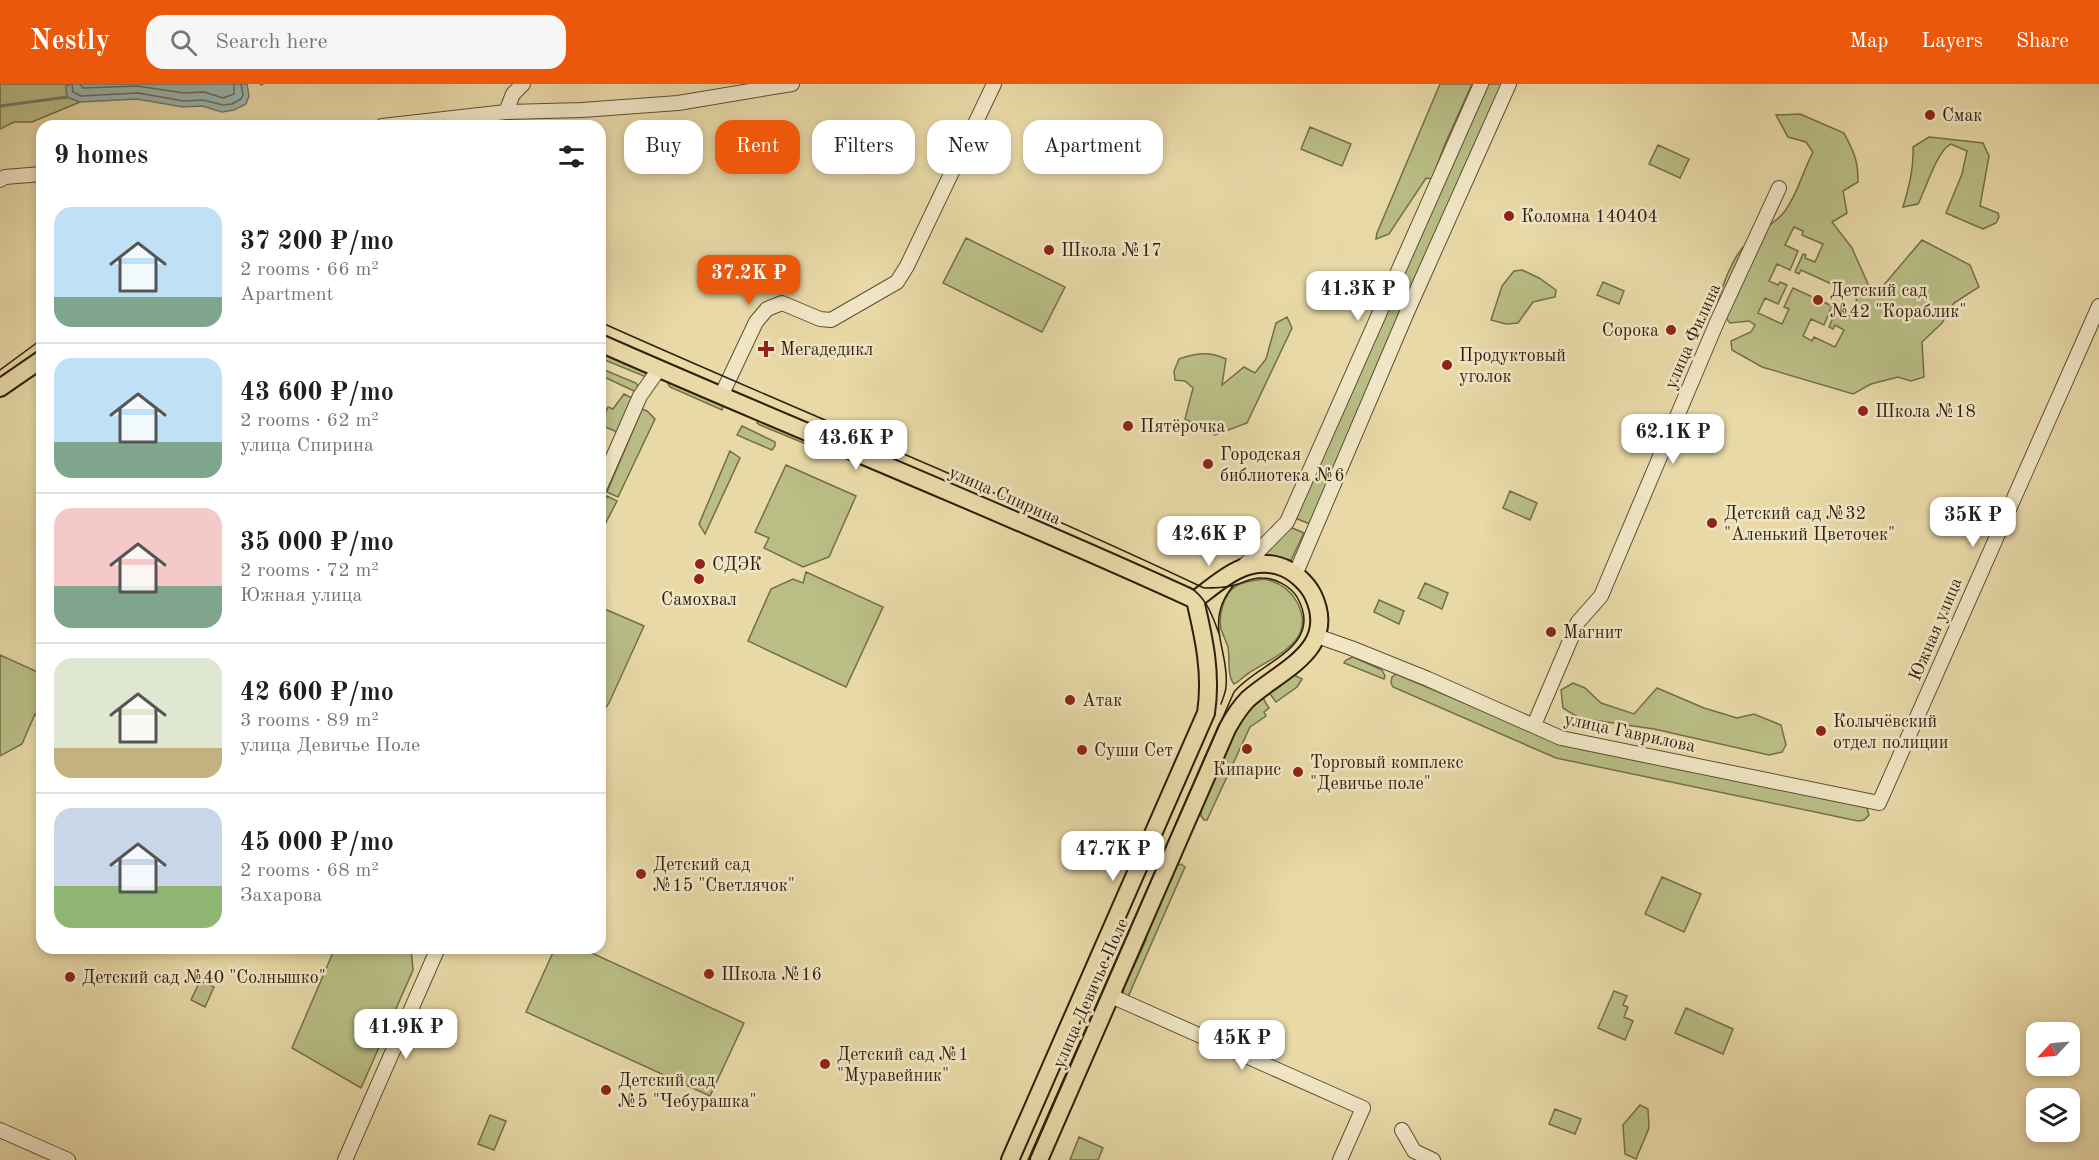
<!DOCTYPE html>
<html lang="en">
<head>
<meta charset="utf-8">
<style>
  :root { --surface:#fff; --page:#f6f6f6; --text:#202124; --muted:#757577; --line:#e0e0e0; --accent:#ea580c }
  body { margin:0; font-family:"Old Standard TT",serif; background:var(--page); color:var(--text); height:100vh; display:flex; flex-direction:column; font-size:22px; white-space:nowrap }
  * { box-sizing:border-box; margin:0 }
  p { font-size:20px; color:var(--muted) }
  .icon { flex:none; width:33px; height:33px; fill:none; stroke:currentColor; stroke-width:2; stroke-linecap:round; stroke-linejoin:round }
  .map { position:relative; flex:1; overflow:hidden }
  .sheet { position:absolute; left:36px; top:36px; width:570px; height:834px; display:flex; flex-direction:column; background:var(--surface); border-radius:18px; box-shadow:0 3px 9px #0003 }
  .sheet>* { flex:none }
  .top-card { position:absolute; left:624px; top:36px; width:570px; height:54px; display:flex; gap:12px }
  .needle { width:39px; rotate:244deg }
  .buttons { position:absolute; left:2026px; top:938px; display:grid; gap:12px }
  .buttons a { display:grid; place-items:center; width:54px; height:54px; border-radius:12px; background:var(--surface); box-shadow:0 3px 9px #0003; font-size:30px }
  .price { position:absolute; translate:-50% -51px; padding:0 14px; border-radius:12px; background:#fff; color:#222; font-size:20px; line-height:39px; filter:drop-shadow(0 2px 3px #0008) }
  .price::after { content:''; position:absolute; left:50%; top:36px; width:18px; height:14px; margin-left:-9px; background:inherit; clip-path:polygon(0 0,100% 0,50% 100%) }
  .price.active { background:var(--accent); color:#fff }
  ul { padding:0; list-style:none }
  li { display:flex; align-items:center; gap:18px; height:150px; padding:0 18px }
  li+li { border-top:2px solid var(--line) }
  li span { display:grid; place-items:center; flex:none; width:168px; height:120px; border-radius:18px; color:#555 }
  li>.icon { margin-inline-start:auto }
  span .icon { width:72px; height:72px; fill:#fffc; stroke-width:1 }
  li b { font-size:26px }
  h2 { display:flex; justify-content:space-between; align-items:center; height:72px; padding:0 18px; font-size:26px }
  .chip { padding:0 21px; border-radius:18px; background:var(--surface); box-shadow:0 3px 9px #0003; font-size:21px; line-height:54px }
  .chip.active { background:var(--accent); color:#fff }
  header { display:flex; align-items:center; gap:36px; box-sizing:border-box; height:84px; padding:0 30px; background:var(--accent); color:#fff }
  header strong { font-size:28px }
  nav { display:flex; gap:33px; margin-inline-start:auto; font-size:21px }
  .search { width:420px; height:54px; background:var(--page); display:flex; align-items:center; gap:15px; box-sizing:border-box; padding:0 21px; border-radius:18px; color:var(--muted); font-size:22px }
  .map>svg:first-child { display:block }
  .green { fill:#b9be85; stroke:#746e48; stroke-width:1.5; fill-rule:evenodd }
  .water { fill:#9bb8b2; stroke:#707b6f; stroke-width:1.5 }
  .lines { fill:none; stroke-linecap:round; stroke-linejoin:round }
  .shore { stroke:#666c5e; stroke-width:1.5 }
  .stream { stroke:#707b6f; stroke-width:3 }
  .minor-casing { stroke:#5e4e32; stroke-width:16 }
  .major-casing { stroke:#301f0b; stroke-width:20 }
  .minor { stroke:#f0e6c6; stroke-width:14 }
  .major { stroke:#e8d9a7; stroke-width:16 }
  .tram { stroke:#301f0b; stroke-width:1.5 }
  .poi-dot { fill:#8f2418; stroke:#f0e6c6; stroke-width:2 }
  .labels { text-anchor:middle; stroke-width:5; stroke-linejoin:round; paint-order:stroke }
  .poi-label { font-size:18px; fill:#301f0b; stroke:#f0e6c6; text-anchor:start }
  .street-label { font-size:18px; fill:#301f0b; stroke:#f0e6c6 }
</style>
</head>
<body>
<header>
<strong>Nestly</strong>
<div class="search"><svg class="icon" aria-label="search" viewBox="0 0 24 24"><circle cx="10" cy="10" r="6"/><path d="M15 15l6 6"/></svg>Search here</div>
<nav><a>Map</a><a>Layers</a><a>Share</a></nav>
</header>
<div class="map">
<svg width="2099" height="1076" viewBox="0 0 2099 1076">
  <rect width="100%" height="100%" fill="#e8d9a7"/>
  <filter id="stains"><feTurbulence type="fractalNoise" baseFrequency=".00333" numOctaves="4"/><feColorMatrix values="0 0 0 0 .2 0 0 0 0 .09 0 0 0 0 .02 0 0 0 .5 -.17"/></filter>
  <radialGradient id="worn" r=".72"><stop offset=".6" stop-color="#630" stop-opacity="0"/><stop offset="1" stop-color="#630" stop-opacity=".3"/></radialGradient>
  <path class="green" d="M0 0H71L66 3 67 13 80 18 32 38H14L0 45Z
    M1440 0H1472L1445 60 1432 95 1426 94 1389 150 1376 155 1377 149Z
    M1487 0H1504L1407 218 1403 220 1394 216 1393 213Z
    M1800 30 1844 49C1854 69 1858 75 1858 98L1843 107 1847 129 1832 138 1852 164 1868 200 1877 209 1922 156 1970 181 1979 203 1954 219 1942 239 1922 258 1924 293 1911 297 1898 293 1871 300 1853 310 1762 283 1732 266 1731 257 1751 248 1755 241 1749 237 1730 239 1717 223C1721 204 1733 170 1749 157 1760 147 1776 139 1785 127 1799 107 1802 89 1813 68L1806 58 1788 53 1776 31ZM1794 143 1803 147 1802 151 1823 160 1815 178 1805 174 1806 171 1803 170 1795 188 1799 190 1801 186 1836 202 1835 205 1857 215 1849 232 1839 228 1840 226 1837 225 1829 243 1833 245 1835 241 1844 246 1835 263 1814 253 1812 257 1803 252 1811 235 1824 241 1832 222 1793 204 1784 223 1789 225 1782 240 1758 229 1765 214 1778 220 1787 201 1780 198 1778 201 1769 197 1777 180 1790 186 1798 167 1785 161Z
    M1310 43 1351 60 1342 82 1301 65Z
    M1929 53 1983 59 1989 72 1980 122 1998 129 1999 133 1996 139 1983 145 1946 129 1962 90 1967 67 1951 60C1937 66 1926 105 1918 120L1903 123C1909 103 1914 84 1913 63Z
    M1658 61 1689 75 1680 94 1649 80Z
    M966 154 1065 203 1042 248 943 199Z
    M1522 186 1539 194 1556 206 1555 213 1533 218 1518 239 1506 240 1491 236 1502 202 1514 187Z
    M1603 198 1624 207 1619 220 1597 211Z
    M1392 222 1401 225 1402 228 1310 440 1295 434 1389 224Z
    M1287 233 1292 244 1247 339 1215 351 1185 335 1193 304 1185 297 1175 296 1174 287 1179 275C1196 269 1209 267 1226 275L1222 301 1244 283 1255 289 1266 275 1276 239Z
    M600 267 648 287 650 290 646 293 600 274Z
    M602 285 636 299 638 303 636 308 600 291Z
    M671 297 723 322 722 326 670 303 667 298Z
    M624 310 634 315 617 348 603 342 601 338 608 323 613 325Z
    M642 325 647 327 655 335 618 413 607 408Z
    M759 335 820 363V364L818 365 760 341 757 339Z
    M742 342 775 358V362L772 366 737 351Z
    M730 367 740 374 705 450 699 440Z
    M786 381 856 412 829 473 803 483 764 464 769 454 755 448Z
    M1510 407 1537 419 1530 436 1503 424Z
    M607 412 617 417 600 450V425Z
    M1290 443 1304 449 1291 476 1287 478 1263 470Z
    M806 488 883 523 846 603 748 557 771 505 793 495 803 499Z
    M1264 495C1278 498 1290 505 1297 518 1318 558 1274 572 1249 589 1244 592 1240 597 1234 600 1227 592 1230 575 1228 563 1226 557 1223 551 1221 545 1218 532 1224 509 1236 502 1245 497 1254 496 1264 495Z
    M1425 499 1448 509 1442 525 1418 514Z
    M1379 516 1404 527 1399 540 1374 528Z
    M600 523 644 542 609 619 600 632Z
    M0 571 42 590V633L35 630 22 660 0 672Z
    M1353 573 1382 586 1385 592 1384 595 1344 579 1346 576Z
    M1396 590 1556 658 1863 722 1867 724 1869 731 1864 736 1858 737 1556 674 1393 603 1391 599 1392 593Z
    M1294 591 1302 595 1297 603 1276 618 1270 610 1272 604Z
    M1573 599 1585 604 1601 619 1634 630 1657 604 1704 624 1737 634 1754 630 1781 641 1786 661 1782 668 1769 671 1654 645 1579 634 1563 624 1561 606Z
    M1263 614 1269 624 1264 628 1266 632 1250 643 1207 736H1204L1201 732C1201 711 1230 651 1242 633 1248 626 1255 620 1263 614Z
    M1181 780 1185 783 1128 913 1123 910 1124 904 1146 856V850L1176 782Z
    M1662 793 1701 810 1684 848 1645 830Z
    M335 864H411L413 886 361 1004 292 964Z
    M555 864H581L744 939 710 1012 526 928Z
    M200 897 214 903 205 923 191 916Z
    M1614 907 1627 912 1623 921 1628 923 1624 933 1633 937 1625 956 1598 944Z
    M1686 924 1733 945 1723 970 1675 949Z
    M1640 1021 1648 1025 1649 1044 1636 1075 1625 1070 1623 1041Z
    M1555 1025 1581 1035 1575 1050 1549 1040Z
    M490 1031 506 1037 494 1066 478 1060Z
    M1079 1053 1103 1064 1098 1076H1070Z"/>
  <path class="water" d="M71 0H247L249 12 246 20 234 26 222 28 202 22 183 23 137 15 80 18 67 13 66 2Z"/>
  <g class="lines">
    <path class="shore" d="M72 0 73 8 81 12 138 9 184 17 203 16 223 21 232 20 241 15 243 11 241 0
      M80 0 83 4 137 2 184 9 204 8 223 14 234 10V0"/>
    <path class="stream" d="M261 0H262
      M0 22 67 13"/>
    <g class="minor-casing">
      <path id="minor" d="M506 28 513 10 523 0
        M382 42 506 28 582 26 678 19 792 0
        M0 96 5 93 42 90
        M721 312 756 238 767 225 782 219 820 235 831 236 897 198 907 182 994 0
        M600 403 640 312 659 285
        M1244 482 1287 438 1481 0
        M1295 491 1408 226 1509 0
        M1317 552 1351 564 1428 595 1561 654 1879 719 2099 222
        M1534 641 1578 538 1601 512 1717 238 1779 104
        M1111 912 1363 1024 1340 1076
        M0 1046 68 1076
        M1402 1046 1414 1067 1433 1076
        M345 1076 438 864"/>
    </g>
    <g class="major-casing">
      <path id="major" d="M600 259C797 346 999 426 1195 516
        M0 304 42 275
        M1010 1076 1206 629C1212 590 1204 554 1195 516
        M1039 1076 1227 645C1233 634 1239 624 1248 615 1280 586 1339 566 1313 511 1307 499 1293 486 1279 482 1245 472 1220 497 1195 516"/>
    </g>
    <use href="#minor" class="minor"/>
    <use href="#major" class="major"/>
    <path class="tram" d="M600 238C801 328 1005 410 1204 504 1213 504 1222 504 1231 502 1242 500 1251 493 1262 494 1275 494 1290 502 1297 513 1326 564 1258 578 1234 608L1028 1076
      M0 286 42 255
      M1189 503C1207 513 1213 534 1220 552
      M1221 620C1223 614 1226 608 1226 602 1229 576 1214 552 1220 527 1222 517 1227 510 1233 502"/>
  </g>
  <g class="poi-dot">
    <circle cx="1930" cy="31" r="6"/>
    <circle cx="1509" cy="132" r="6"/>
    <circle cx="1049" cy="166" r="6"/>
    <circle cx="1818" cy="216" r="6"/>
    <circle cx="1671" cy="246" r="6"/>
    <path d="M763 256h6v6h6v6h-6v6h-6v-6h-6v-6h6z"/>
    <circle cx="1447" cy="281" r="6"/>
    <circle cx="1863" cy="327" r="6"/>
    <circle cx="1128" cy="342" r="6"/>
    <circle cx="1208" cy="380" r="6"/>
    <circle cx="1712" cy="439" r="6"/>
    <circle cx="700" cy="480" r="6"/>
    <circle cx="699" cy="495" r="6"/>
    <circle cx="1551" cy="548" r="6"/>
    <circle cx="1070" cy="616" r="6"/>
    <circle cx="1821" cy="647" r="6"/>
    <circle cx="1247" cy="665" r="6"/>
    <circle cx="1082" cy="666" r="6"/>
    <circle cx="1298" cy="688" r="6"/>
    <circle cx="641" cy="790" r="6"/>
    <circle cx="709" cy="890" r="6"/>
    <circle cx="70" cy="893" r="6"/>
    <circle cx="825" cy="980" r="6"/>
    <circle cx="606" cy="1006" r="6"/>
  </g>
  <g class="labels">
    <g class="poi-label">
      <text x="1942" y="37">Смак</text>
      <text x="1521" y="138">Коломна 140404</text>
      <text x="1061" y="172">Школа №17</text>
      <text x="1830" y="212">Детский сад<tspan x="1830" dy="21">№42 "Кораблик"</tspan></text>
      <text x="1659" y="252" text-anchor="end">Сорока</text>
      <text x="780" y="271">Мегадедикл</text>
      <text x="1459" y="277">Продуктовый<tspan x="1459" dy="21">уголок</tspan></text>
      <text x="1875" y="333">Школа №18</text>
      <text x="1140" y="348">Пятёрочка</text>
      <text x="1220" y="376">Городская<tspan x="1220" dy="21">библиотека №6</tspan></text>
      <text x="1724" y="435">Детский сад №32<tspan x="1724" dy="21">"Аленький Цветочек"</tspan></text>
      <text x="712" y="486">СДЭК</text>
      <text x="699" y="521" text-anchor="middle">Самохвал</text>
      <text x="1563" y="554">Магнит</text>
      <text x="1082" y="622">Атак</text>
      <text x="1833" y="643">Колычёвский<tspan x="1833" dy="21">отдел полиции</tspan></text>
      <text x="1094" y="672">Суши Сет</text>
      <text x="1310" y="684">Торговый комплекс<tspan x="1310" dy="21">"Девичье поле"</tspan></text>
      <text x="1247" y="691" text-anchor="middle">Кипарис</text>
      <text x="653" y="786">Детский сад<tspan x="653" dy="21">№15 "Светлячок"</tspan></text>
      <text x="721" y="896">Школа №16</text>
      <text x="82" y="899">Детский сад №40 "Солнышко"</text>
      <text x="837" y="976">Детский сад №1<tspan x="837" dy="21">"Муравейник"</tspan></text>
      <text x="618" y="1002">Детский сад<tspan x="618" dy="21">№5 "Чебурашка"</tspan></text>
    </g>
    <g class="street-label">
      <text transform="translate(1692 252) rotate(-66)" y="6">улица Филина</text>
      <text transform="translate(1005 411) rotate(24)" y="6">улица Спирина</text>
      <text transform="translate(1935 545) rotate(-67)" y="6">Южная улица</text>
      <text transform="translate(1630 648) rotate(12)" y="6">улица Гаврилова</text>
      <text transform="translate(1090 909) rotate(-66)" y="6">улица Девичье Поле</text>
    </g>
  </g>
  <rect width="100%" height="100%" filter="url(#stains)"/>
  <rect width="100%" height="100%" fill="url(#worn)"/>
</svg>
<div class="buttons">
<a><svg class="needle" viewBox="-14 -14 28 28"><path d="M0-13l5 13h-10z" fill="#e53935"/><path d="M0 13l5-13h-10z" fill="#757577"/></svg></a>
<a><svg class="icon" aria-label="layers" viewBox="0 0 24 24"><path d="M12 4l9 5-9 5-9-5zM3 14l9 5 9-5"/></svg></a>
</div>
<b class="price active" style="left:749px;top:222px">37.2K ₽</b>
<b class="price" style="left:1358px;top:238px">41.3K ₽</b>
<b class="price" style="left:1673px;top:381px">62.1K ₽</b>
<b class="price" style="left:856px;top:387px">43.6K ₽</b>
<b class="price" style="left:1973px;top:464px">35K ₽</b>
<b class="price" style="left:1209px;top:483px">42.6K ₽</b>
<b class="price" style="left:1113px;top:798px">47.7K ₽</b>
<b class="price" style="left:406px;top:976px">41.9K ₽</b>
<b class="price" style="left:1242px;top:987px">45K ₽</b>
<div class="top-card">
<a class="chip">Buy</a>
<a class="chip active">Rent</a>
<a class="chip">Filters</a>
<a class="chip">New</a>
<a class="chip">Apartment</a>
</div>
<section class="sheet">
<h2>9 homes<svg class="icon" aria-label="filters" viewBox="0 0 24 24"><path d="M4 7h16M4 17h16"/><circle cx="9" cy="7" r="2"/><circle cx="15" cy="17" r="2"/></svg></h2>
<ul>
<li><span style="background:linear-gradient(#bfe0f5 75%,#7fa58c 0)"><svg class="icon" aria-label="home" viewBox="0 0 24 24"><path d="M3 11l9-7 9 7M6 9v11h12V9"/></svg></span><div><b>37 200 ₽/mo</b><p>2 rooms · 66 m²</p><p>Apartment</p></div></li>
<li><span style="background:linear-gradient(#bfe0f5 70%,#7fa58c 0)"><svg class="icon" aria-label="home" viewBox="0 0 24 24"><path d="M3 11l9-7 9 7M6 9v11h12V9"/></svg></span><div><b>43 600 ₽/mo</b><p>2 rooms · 62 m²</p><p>улица Спирина</p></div></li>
<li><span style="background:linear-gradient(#f6c9c9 65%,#7fa58c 0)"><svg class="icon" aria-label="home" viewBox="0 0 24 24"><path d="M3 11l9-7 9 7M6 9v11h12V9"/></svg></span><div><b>35 000 ₽/mo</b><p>2 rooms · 72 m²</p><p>Южная улица</p></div></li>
<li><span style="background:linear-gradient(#dfe7d0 75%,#c2b280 0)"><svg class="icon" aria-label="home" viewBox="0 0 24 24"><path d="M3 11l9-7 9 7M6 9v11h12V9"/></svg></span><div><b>42 600 ₽/mo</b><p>3 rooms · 89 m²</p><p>улица Девичье Поле</p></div></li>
<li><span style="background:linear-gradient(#c9d6e8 65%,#8fb573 0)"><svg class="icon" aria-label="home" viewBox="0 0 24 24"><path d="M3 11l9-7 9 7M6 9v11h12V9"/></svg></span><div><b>45 000 ₽/mo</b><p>2 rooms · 68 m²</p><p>Захарова</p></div></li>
</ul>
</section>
</div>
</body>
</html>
